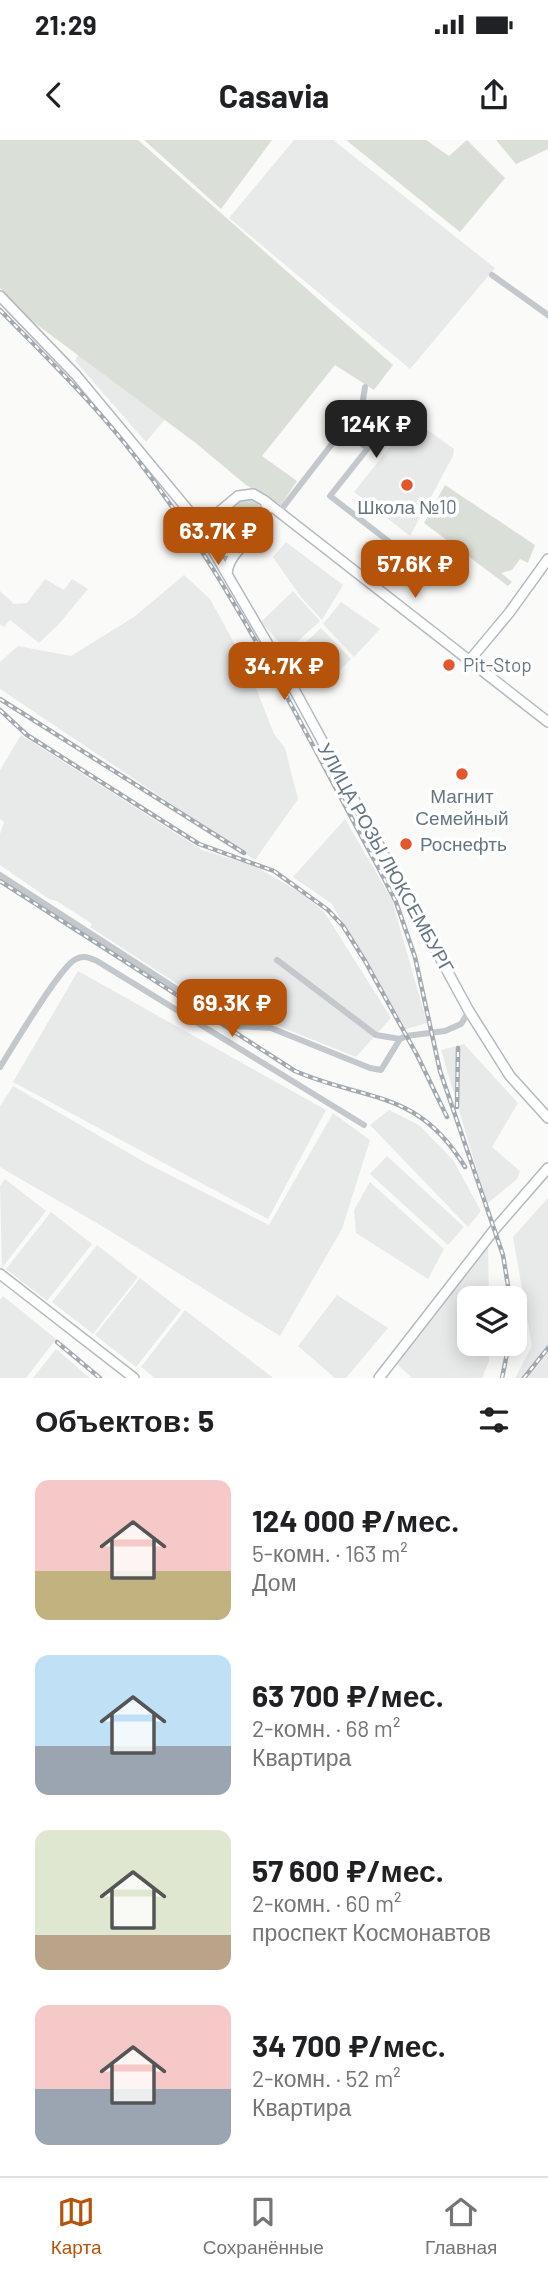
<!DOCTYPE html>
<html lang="ru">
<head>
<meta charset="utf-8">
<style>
  :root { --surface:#fff; --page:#f2f2f2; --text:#202124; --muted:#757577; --line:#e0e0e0; --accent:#b45309 }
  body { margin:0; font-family:Barlow,sans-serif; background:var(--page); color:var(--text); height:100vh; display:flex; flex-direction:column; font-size:26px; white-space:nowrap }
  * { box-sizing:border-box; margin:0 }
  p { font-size:23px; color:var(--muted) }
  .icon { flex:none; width:38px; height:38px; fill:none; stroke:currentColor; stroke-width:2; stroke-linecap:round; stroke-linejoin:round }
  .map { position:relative; height:1238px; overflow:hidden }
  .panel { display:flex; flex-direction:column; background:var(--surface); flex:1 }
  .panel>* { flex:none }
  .tools { position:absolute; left:457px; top:1146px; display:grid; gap:14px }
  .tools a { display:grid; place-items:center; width:70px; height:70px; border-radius:14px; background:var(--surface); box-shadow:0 4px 18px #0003; font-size:35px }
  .price { position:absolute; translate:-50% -60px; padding:0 16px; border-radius:14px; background:var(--accent); color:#fff; font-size:23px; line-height:46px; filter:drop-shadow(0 2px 4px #0008) }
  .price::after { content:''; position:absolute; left:50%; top:42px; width:21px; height:16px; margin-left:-10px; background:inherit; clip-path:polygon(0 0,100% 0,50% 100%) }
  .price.active { background:#222; color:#fff }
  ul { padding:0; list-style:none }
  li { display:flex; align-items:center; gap:21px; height:175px; padding:0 35px }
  li span { display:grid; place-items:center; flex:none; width:196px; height:140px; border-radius:14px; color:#555 }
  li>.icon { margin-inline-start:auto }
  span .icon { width:84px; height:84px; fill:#fffc; stroke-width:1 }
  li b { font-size:30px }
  h2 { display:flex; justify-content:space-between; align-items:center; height:84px; padding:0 35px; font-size:30px }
  .status { display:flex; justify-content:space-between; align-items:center; height:49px; padding:0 35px; background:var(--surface); direction:ltr }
  .status svg { height:19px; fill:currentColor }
  header { display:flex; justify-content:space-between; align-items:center; height:91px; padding:0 35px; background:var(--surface); font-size:32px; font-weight:700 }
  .tabs { display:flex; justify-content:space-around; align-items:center; height:98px; border-top:2px solid var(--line); background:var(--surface); font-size:19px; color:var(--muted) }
  .tabs a { display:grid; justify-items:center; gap:4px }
  .tabs .active { color:var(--accent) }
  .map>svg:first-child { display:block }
  .built { fill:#e8e9e9 }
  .green { fill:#dadfd7 }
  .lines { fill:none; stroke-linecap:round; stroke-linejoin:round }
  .secondary-casing { stroke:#b3babf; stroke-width:12 }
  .street { stroke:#c3c8cc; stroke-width:6 }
  .secondary { stroke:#fff; stroke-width:9 }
  .rail-casing { stroke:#a2aab0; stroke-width:4.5 }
  .rail { stroke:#fff; stroke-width:2; stroke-dasharray:5; stroke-linecap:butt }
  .poi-dot { fill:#e4572e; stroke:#fff; stroke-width:2.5 }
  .labels { text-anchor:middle; stroke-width:7; stroke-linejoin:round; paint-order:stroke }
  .poi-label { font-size:19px; fill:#657683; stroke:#fff }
  .street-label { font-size:19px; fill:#657683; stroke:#fff }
</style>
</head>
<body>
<div class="status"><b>21:29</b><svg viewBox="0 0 49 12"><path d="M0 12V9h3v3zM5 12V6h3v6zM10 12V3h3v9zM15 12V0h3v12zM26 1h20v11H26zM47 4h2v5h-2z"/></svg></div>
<header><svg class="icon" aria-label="back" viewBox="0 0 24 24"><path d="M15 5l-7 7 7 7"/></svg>Casavia<svg class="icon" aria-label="share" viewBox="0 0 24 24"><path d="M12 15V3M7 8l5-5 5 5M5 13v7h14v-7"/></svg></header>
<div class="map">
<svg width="548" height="1238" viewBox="0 0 548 1238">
  <rect width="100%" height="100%" fill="#fafaf8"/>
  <path class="built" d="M294 0H333L495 128 410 229 229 78Z
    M79 213 166 278 146 302 75 221Z
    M412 279 454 309 453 316 410 396 354 352Z
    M286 402 343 445 322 480 300 456 273 417Z
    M184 435 210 459 248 528 274 594 285 608 298 659 255 720 0 549V522L18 506 71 516 134 477Z
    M45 439 64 450 72 439 88 449 58 485 39 503 10 480 4 487 0 484V451L14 464 27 463Z
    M293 451 320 481 287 511 261 482Z
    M341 462 380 489 354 517 323 484Z
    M321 488 351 519 334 536 304 504Z
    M21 595 202 710 255 726 304 755 325 773 391 878 356 917 271 883 231 879 90 787 92 784 57 761 49 759 0 725V694L4 682 0 679V630Z
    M345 679 392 760 427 883 403 890 332 764 293 737Z
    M78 831 326 970 268 1079 13 942Z
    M464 904 518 963 492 1007 520 1031 517 1039 487 1064 441 910Z
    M13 946 146 1023 269 1085 333 973 370 1000 342 1089 280 1196 107 1089 0 1027V966Z
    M389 970 419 985 453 1020 481 1071 468 1087 370 985Z
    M387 1016 464 1087 448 1105 370 1034Z
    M5 1039 46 1071 2 1128 0 1046Z
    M370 1042 444 1109 428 1139 356 1093 354 1070Z
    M548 1058V1238H515L532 1206 513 1097Z
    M51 1072 92 1104 47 1161 6 1129Z
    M97 1105 138 1137 93 1194 52 1162Z
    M488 1105 489 1158H469V1204H490L489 1221 482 1238H412L397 1224Z
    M140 1138 181 1170 136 1227 95 1195Z
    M337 1155 388 1188 346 1238H335L298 1206Z
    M3 1156 56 1199 26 1238H0V1160Z
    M185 1170 272 1237V1238H155L141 1227Z
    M56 1209 90 1238H33Z"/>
  <path class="green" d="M0 0H138L393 225 374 250 335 225 262 316 297 341 281 365 246 345 197 304 28 178 0 148Z
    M144 0H272L221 69Z
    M346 0H426L449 16 467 0 505 38 460 92Z
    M496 0H548V9L516 24Z
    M445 345 535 405 528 423 520 419 512 430 501 433 512 442 508 446 424 383Z
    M246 358C280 367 248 393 235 404H221C201 386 227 364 246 358Z"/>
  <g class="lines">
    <g class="secondary-casing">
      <path id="secondary" d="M0 156 76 235 193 376 294 549 469 871 510 936 548 978
        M265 361 548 582
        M227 434C229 403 276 392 265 361L253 354 238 356 208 381 206 389 209 403C219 412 224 413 237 410
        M469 521 509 473 548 419
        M0 1134 134 1238
        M379 1238 494 1090 548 1028"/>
    </g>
    <path class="street" d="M492 135 548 175
      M342 291 362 266 365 247
      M280 371 342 291 368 308 330 356 396 407 370 443
      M0 735 234 886 271 888 370 928 381 930 400 899 406 896 445 891 461 884 469 871
      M277 820 376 895 400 899
      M0 927C13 907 60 826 76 819 84 815 90 818 97 821L364 985"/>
    <use href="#secondary" class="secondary"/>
    <g class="rail-casing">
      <path id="rail" d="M0 170C47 218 96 265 137 319 233 443 302 588 377 725L396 762 415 817 440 931 503 1115 510 1158
        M0 559 244 713
        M0 570 27 595 172 687 199 704 274 731 328 770 343 786 365 821 417 915 447 977
        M0 741 295 931C367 962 418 949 465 1027
        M457 967 458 908
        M57 1202 100 1238
        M502 1238 509 1204
        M524 1238 548 1208"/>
    </g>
    <use href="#rail" class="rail"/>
  </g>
  <g class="poi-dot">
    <circle cx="407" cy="345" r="7"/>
    <circle cx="449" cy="525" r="7"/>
    <circle cx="462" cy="634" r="7"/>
    <circle cx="406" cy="704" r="7"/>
  </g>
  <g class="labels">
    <g class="poi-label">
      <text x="407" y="374">Школа №10</text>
      <text x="463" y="532" text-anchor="start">Pit-Stop</text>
      <text x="462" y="663">Магнит<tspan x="462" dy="22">Семейный</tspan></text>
      <text x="420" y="711" text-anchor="start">Роснефть</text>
    </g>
    <g class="street-label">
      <text transform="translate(386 718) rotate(61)" y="7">УЛИЦА РОЗЫ ЛЮКСЕМБУРГ</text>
    </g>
  </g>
</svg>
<div class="tools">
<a><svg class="icon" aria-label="layers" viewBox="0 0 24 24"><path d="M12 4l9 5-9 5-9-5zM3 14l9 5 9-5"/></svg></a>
</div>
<b class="price active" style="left:376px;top:320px">124K ₽</b>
<b class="price" style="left:218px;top:427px">63.7K ₽</b>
<b class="price" style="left:415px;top:460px">57.6K ₽</b>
<b class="price" style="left:284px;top:562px">34.7K ₽</b>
<b class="price" style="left:232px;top:899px">69.3K ₽</b>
</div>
<section class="panel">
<h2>Объектов: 5<svg class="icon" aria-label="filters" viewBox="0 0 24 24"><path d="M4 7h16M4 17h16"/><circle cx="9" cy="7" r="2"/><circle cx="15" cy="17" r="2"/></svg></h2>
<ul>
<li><span style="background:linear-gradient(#f6c9c9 65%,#c2b280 0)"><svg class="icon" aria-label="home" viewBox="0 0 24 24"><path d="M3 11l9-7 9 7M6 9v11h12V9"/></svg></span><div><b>124 000 ₽/мес.</b><p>5-комн. · 163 m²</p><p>Дом</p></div></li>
<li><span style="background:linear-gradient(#bfe0f5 65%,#9aa5b1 0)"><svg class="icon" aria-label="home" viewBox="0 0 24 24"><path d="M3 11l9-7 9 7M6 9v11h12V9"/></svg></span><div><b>63 700 ₽/мес.</b><p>2-комн. · 68 m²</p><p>Квартира</p></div></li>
<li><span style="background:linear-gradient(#dfe7d0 75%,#b9a48a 0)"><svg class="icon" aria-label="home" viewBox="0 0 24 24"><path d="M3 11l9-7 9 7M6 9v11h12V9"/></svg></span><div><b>57 600 ₽/мес.</b><p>2-комн. · 60 m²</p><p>проспект Космонавтов</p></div></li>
<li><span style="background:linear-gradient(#f6c9c9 60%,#9aa5b1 0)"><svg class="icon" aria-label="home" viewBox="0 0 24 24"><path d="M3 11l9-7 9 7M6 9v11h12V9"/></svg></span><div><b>34 700 ₽/мес.</b><p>2-комн. · 52 m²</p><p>Квартира</p></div></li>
</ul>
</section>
<nav class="tabs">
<a class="active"><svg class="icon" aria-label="map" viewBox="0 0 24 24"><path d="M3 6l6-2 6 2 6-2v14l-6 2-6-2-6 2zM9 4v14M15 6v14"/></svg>Карта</a>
<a><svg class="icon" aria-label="saved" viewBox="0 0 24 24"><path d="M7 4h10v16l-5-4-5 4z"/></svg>Сохранённые</a>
<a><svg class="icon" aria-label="home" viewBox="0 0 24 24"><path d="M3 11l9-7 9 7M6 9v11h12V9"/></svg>Главная</a>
</nav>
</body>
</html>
